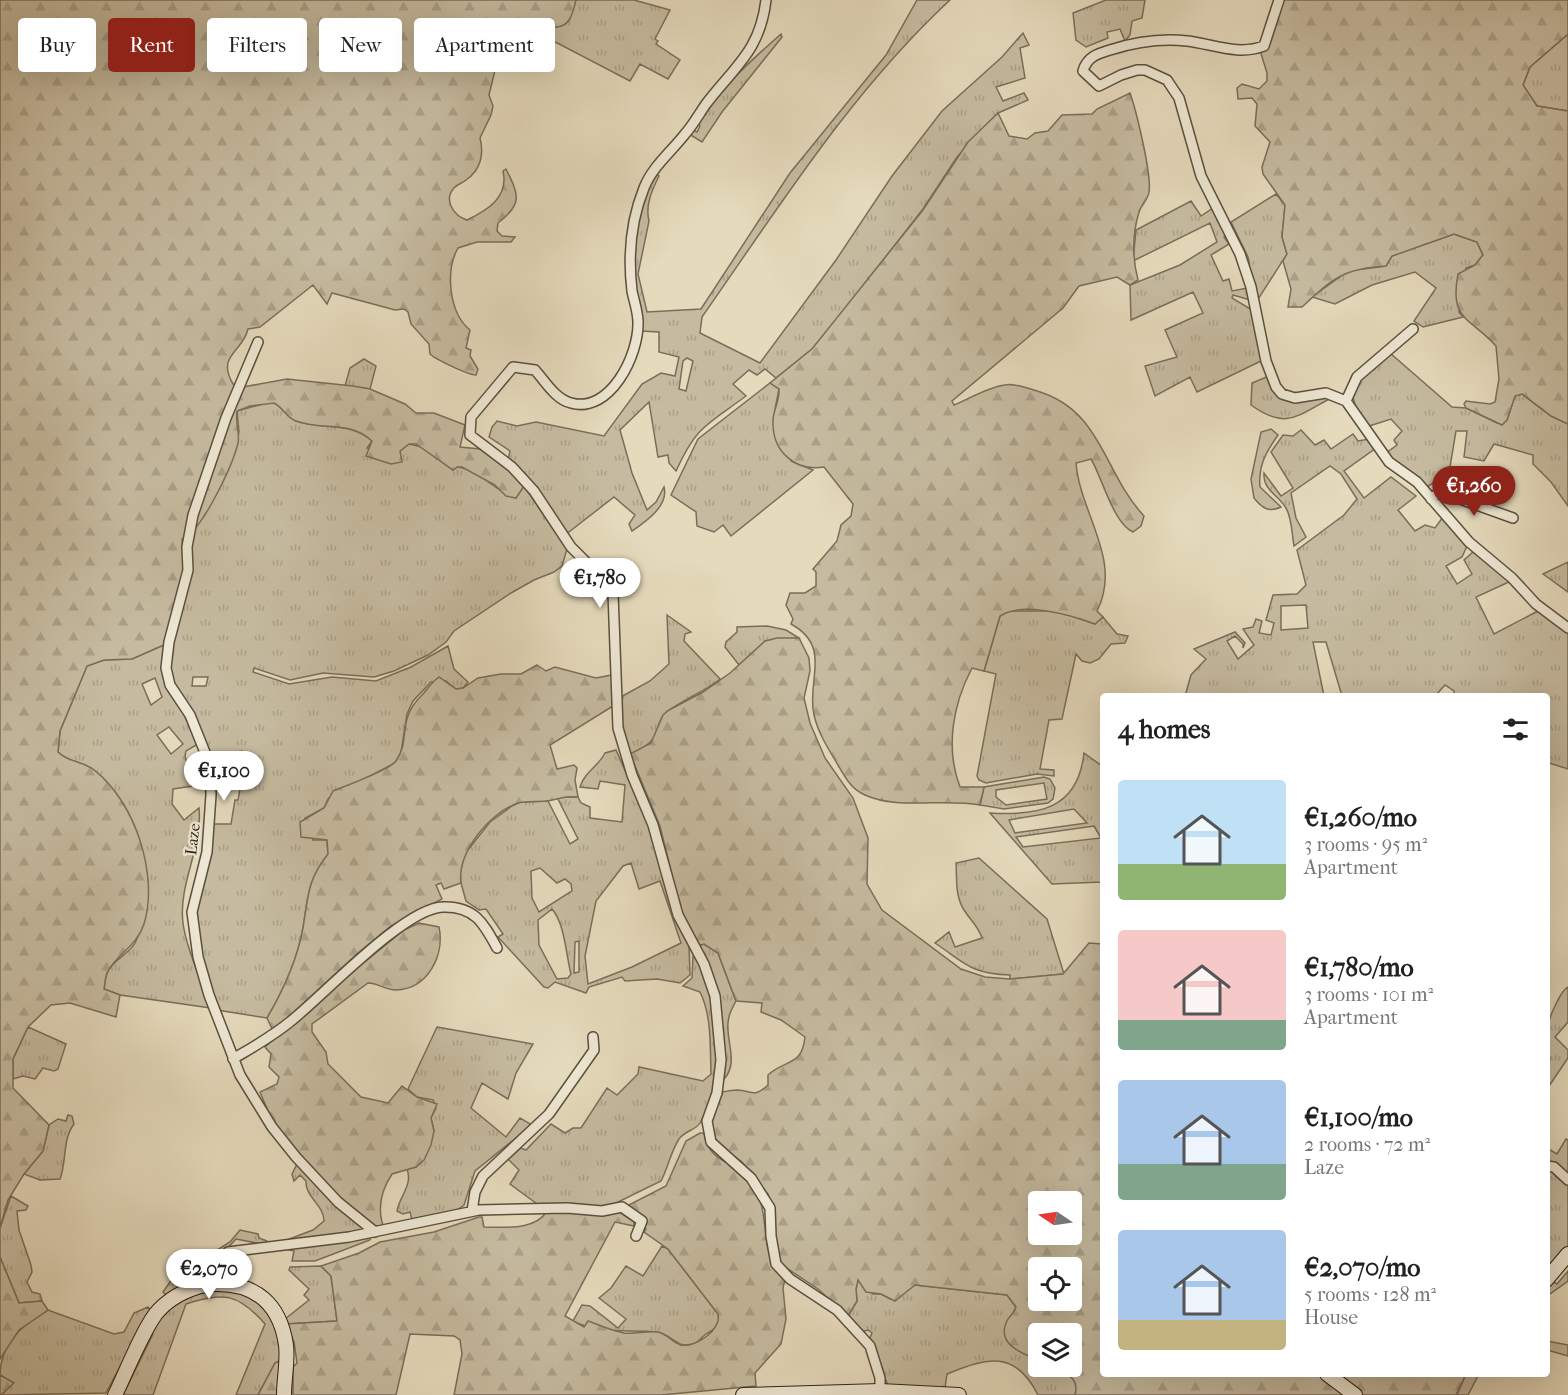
<!DOCTYPE html>
<html lang="en">
<head>
<meta charset="utf-8">
<style>
  :root { --surface:#fff; --page:#f2f2f2; --text:#222; --muted:#767676; --accent:#8f2418 }
  body { margin:0; font-family:"IM FELL French Canon",serif; background:var(--page); color:var(--text); height:100vh; display:flex; flex-direction:column; font-size:22px; white-space:nowrap }
  * { box-sizing:border-box; margin:0 }
  p { font-size:20px; color:var(--muted) }
  .icon { flex:none; width:33px; height:33px; fill:none; stroke:currentColor; stroke-width:2; stroke-linecap:round; stroke-linejoin:round }
  .map { position:relative; flex:1; overflow:hidden }
  .side { position:absolute; left:1100px; top:693px; width:450px; height:684px; display:flex; flex-direction:column; background:var(--surface); border-radius:6px; box-shadow:0 6px 24px #0002 }
  .side>* { flex:none }
  .guide { position:absolute; left:18px; top:18px; width:570px; height:54px; display:flex; gap:12px }
  .needle { width:39px; rotate:283deg }
  .buttons { position:absolute; left:1028px; top:1191px; display:grid; gap:12px }
  .buttons a { display:grid; place-items:center; width:54px; height:54px; border-radius:6px; background:var(--surface); box-shadow:0 6px 24px #0002; font-size:30px }
  .price { position:absolute; translate:-50% -51px; padding:0 14px; border-radius:21px; background:#fff; color:#222; font-size:20px; line-height:39px; filter:drop-shadow(0 2px 3px #0008) }
  .price::after { content:''; position:absolute; left:50%; top:36px; width:18px; height:14px; margin-left:-9px; background:inherit; clip-path:polygon(0 0,100% 0,50% 100%) }
  .price.selected { background:var(--accent); color:#fff }
  ul { padding:0; list-style:none }
  li { display:flex; align-items:center; gap:18px; height:150px; padding:0 18px }
  li span { display:grid; place-items:center; flex:none; width:168px; height:120px; border-radius:6px; color:#555 }
  li>.icon { margin-inline-start:auto }
  span .icon { width:72px; height:72px; fill:#fffc; stroke-width:1 }
  li b { font-size:26px }
  h2 { display:flex; justify-content:space-between; align-items:center; height:72px; padding:0 18px; font-size:26px }
  .pill { padding:0 21px; border-radius:6px; background:var(--surface); box-shadow:0 6px 24px #0002; font-size:21px; line-height:54px }
  .pill.selected { background:var(--accent); color:#fff }
  .map>svg:first-child { display:block }
  .grass { fill:url(#grass-tufts); stroke:#7a6e5a; stroke-width:1.5; fill-rule:evenodd }
  .forest { fill:url(#forest-firs); stroke:#7a6e5a; stroke-width:1.5; fill-rule:evenodd }
  .lines { fill:none; stroke-linecap:round; stroke-linejoin:round }
  .street-casing { stroke:#5b503f; stroke-width:12 }
  .secondary-casing { stroke:#2d2215; stroke-width:16 }
  .street { stroke:#eee7d3; stroke-width:9 }
  .secondary { stroke:#eee7d3; stroke-width:14 }
  .labels { text-anchor:middle; stroke-width:4.5; stroke-linejoin:round; paint-order:stroke }
  .street-label { font-size:16px; fill:#2d2215; stroke:#eee7d3 }
</style>
</head>
<body>
<div class="map">
<svg width="1568" height="1395" viewBox="0 0 1568 1395">
  <defs>
    <pattern id="grass-tufts" width="24" height="20" patternUnits="userSpaceOnUse" patternTransform="scale(1.5)"><rect width="24" height="20" fill="#c6bba0"/><path d="M3 7l-1-3M5 7V3M7 7l1-3M15 17l-1-3M17 17v-4M19 17l1-3" fill="none" stroke="#aaa089"/></pattern>
    <pattern id="forest-firs" width="22" height="20" patternUnits="userSpaceOnUse" patternTransform="scale(1.5)"><rect width="22" height="20" fill="#c6bba0"/><path d="M5 1l3.5 6h-7zM16 11l3.5 6h-7z" fill="#aaa089"/></pattern>
  </defs>
  <rect width="100%" height="100%" fill="#e5dabc"/>
  <filter id="stains"><feTurbulence type="fractalNoise" baseFrequency=".00333" numOctaves="4"/><feColorMatrix values="0 0 0 0 .2 0 0 0 0 .09 0 0 0 0 .02 0 0 0 .5 -.17"/></filter>
  <radialGradient id="worn" r=".72"><stop offset=".6" stop-color="#630" stop-opacity="0"/><stop offset="1" stop-color="#630" stop-opacity=".3"/></radialGradient>
  <path class="grass" d="M576 0H634L670 10 655 39 658 41 656 44 680 60 668 79 640 64 630 81 536 32 548 25 557 27Z
    M917 0H950C851 92 779 207 702 317L700 333 760 363 836 260 892 176 942 111 1002 57 1023 33 1029 45 1020 48 1025 78 996 87 1003 101 1024 93 1028 100 998 113 957 157 923 209 837 319 812 349 776 378 765 369 757 375 749 370 733 384 746 396C707 425 697 425 676 471L669 463 668 455 658 457 649 402 620 430 632 473 647 510 656 502 664 487C669 506 645 522 632 531L629 524 635 515 614 497 565 535 508 460 510 451 489 437 492 427 497 421 517 426 536 422 604 436 642 384 661 373 675 376 679 357 659 352V332L641 331C635 286 624 211 657 174L659 176C652 190 645 205 649 221L638 274 647 312 701 309 790 173 886 55ZM687 358 693 361 686 391 679 389 683 361Z
    M1106 0H1145L1142 18 1132 21 1130 35 1125 41 1120 29 1107 32 1108 38 1086 47 1076 40 1073 13Z
    M781 34 782 37 722 112 702 142 689 134 693 130 697 132 700 126 698 123C722 87 749 62 781 34Z
    M1568 34V111L1537 106 1523 85 1530 67Z
    M1276 194 1285 205 1282 237 1287 254 1255 304 1248 257 1231 222Z
    M1191 201 1201 216 1213 208 1219 215 1217 220 1227 234 1224 237 1229 244 1211 255 1223 281 1229 279 1232 291 1248 288 1250 300 1233 295 1232 298 1252 310 1263 360 1197 392 1190 377 1155 396 1145 366 1177 357 1165 330 1203 313 1193 292 1131 320 1130 285 1180 265 1217 242 1210 223 1133 261 1136 230Z
    M1454 234 1477 242 1483 255 1475 265 1466 268 1459 312 1463 317 1423 327 1414 321 1436 288 1415 272 1372 285 1335 304 1312 297 1348 271 1386 266 1392 256Z
    M1390 353 1452 407 1466 408 1497 423 1507 420 1515 396 1522 394 1551 416 1568 424V506L1551 482 1533 464V455L1494 444 1484 461 1464 457 1467 431H1456L1449 473C1439 475 1435 484 1426 487L1386 453 1397 445 1394 440 1402 431 1391 419 1366 427C1340 380 1353 384 1390 353Z
    M364 359 376 366 370 389 345 386 350 368Z
    M1269 376 1281 396 1327 394 1333 397C1298 415 1287 431 1251 405L1252 383Z
    M770 383 779 389 775 409 791 461 813 470 731 536 723 525 714 532 697 526 696 512 671 495 698 439Z
    M270 402C282 403 285 417 296 421 322 430 350 421 372 441L367 448 400 451 409 444 422 447 453 470 457 467C481 470 498 494 516 498L524 486 567 549 562 566 554 572 534 580 511 593 454 631 446 642 428 655 394 671 374 677 323 673 290 680 254 668 253 672 289 684 332 677 376 681 411 667 448 646 454 669 468 682 463 688 456 689 446 681 431 682 413 701 407 714 401 752 395 763 353 785 341 788 328 799 324 808 305 818 313 840H327L328 855C307 880 308 898 303 928 297 961 284 990 267 1018L217 1010 207 982 195 918 214 824H231L235 800H238L242 778 239 763 244 761 242 751 210 757 172 682 168 665 189 536 217 493 235 451 239 432 237 411ZM193 677H208L206 686H192Z
    M1271 429 1278 435C1266 452 1258 466 1260 487L1281 507C1269 513 1262 508 1254 498L1251 479 1261 432Z
    M1301 430 1315 445 1324 440 1331 449 1353 434 1358 441 1369 439 1376 448 1344 471 1364 498 1391 477 1416 496 1398 510 1415 531 1425 525 1435 528 1443 517 1468 544 1462 557 1446 566 1457 584 1472 574 1464 560 1473 552 1477 553 1511 581 1476 597 1494 634 1538 611 1568 633V769L1549 763 1546 696H1454V691L1445 685 1435 696H1342L1326 642H1313L1324 696H1185L1191 675 1206 659 1194 649 1235 632 1245 643 1243 648V644L1235 636 1227 641 1238 659 1254 645 1243 629 1253 627 1256 619 1262 621 1259 633 1271 635 1274 623 1266 620 1273 595 1297 594 1306 585 1297 550 1344 515 1357 499 1341 474 1330 466 1291 493 1296 518 1306 537 1294 546C1292 535 1292 518 1286 508 1278 494 1263 491 1264 473L1281 496 1293 488 1271 452 1283 435 1293 436ZM1306 605 1308 628 1281 630V606Z
    M1568 562V592L1543 574Z
    M1008 611H1056L1095 624 1103 617 1117 634 1128 636 1125 643 1111 644 1099 659 1090 663 1082 661 1076 654 1062 719 1049 720 1040 769 1054 770V776L1037 774 986 783 979 780 977 776 996 674 984 671 1000 616Z
    M667 615 691 632 685 634 684 641 720 679C704 692 684 699 668 711 650 725 668 739 630 754L622 730 619 698 650 681 669 664Z
    M767 626 786 630 799 638 765 641 739 665 725 647 726 642 737 632V627Z
    M166 644C160 673 186 718 198 744L186 751 185 756 194 786 173 789 172 804 184 820 199 808C203 847 178 884 183 923 186 948 203 984 211 1008L120 995 104 989C105 984 105 976 108 971 114 959 131 953 136 941 161 887 141 807 94 770 83 761 66 762 58 752L60 731 87 666 104 660 132 659ZM155 678 162 697 151 705 142 684ZM169 727 183 744 171 754 157 735Z
    M616 750 646 818 675 917 689 946 690 975 680 983 657 979 625 981 622 977 589 987 586 993 555 982 548 988 544 987 498 937 503 934 486 909 479 910 466 901 461 883 460 873 464 855 490 822 512 806 520 802 548 801 570 844 578 839 557 797H578L581 803 590 807V818L622 822 625 785 600 781 598 789 580 787C585 771 598 767 605 753ZM631 863 639 889 660 881 681 943 632 967 588 984 585 956 596 901 623 866ZM540 868 557 883 565 879 571 884 572 891 539 912 532 898 531 871ZM552 909C565 924 566 955 571 974L568 978 557 979 539 945 538 920ZM579 941V972L574 973 575 942Z
    M1084 753 1102 766V882L1052 884 990 813C1039 816 1078 809 1084 753ZM1074 809 1087 823 1015 833 1009 820ZM1094 826 1101 838 1023 847 1016 837Z
    M1044 777 1050 779 1055 788 1053 799 1048 803 1004 809 980 805 984 787ZM1044 783 1047 799 1006 805 996 797V790Z
    M979 858 1047 919 1064 974 1010 979V975C971 974 965 963 935 943L949 932 955 947 982 938C978 926 971 921 964 910 955 896 957 879 956 863Z
    M704 944 718 953 736 1001C731 1010 727 1018 728 1029 728 1045 738 1066 723 1080L721 1021 697 946Z
    M696 953C717 1006 728 1071 700 1123 696 1130 684 1131 679 1139 671 1151 668 1168 661 1181L612 1205 597 1209 540 1206 510 1184 519 1170 508 1159 521 1148 526 1150 551 1124 565 1133 573 1128H581L607 1088 617 1095 638 1074 639 1067 703 1081 711 1074C710 1047 712 1016 700 992L683 986 692 978 693 956Z
    M1568 987V1022L1555 1037 1568 1050V1058L1547 1089V1064L1550 1060C1549 1050 1544 1039 1547 1028 1549 1018 1560 991 1568 987Z
    M28 1027 66 1044 58 1069 54 1071 43 1068 35 1079 23 1076 13 1079V1059Z
    M437 1027 533 1044 516 1073 508 1099 482 1083 471 1108 506 1137 520 1118 532 1125 475 1171 464 1205 446 1218 412 1220 410 1212 403 1214 397 1211C400 1195 413 1185 407 1169L416 1167 434 1131 431 1118 436 1108 433 1100 417 1097 408 1089Z
    M68 1115 72 1116 74 1124C62 1140 67 1161 60 1179L40 1180 24 1174 43 1151 49 1125 58 1119 66 1121Z
    M1566 1139 1568 1140V1176L1547 1163 1550 1160 1547 1157V1148L1557 1154Z
    M298 1162 372 1234 370 1240 315 1261H292L294 1251 285 1249 289 1239 313 1230 324 1221C324 1205 305 1197 306 1181L300 1175 294 1181 292 1174Z
    M1550 1169 1568 1183V1247L1547 1274 1546 1170Z
    M11 1196 28 1206 26 1210 17 1211 19 1230 31 1265 32 1272 27 1282 32 1292 40 1294 42 1301 19 1303 0 1257V1228Z
    M240 1230 258 1234 259 1238 267 1241V1245L236 1239 221 1255 209 1278 184 1284 166 1295 163 1292 182 1265 197 1272 205 1270 211 1265 217 1250 230 1242Z
    M662 1246 668 1249 718 1314C721 1327 715 1328 706 1334 700 1338 698 1344 691 1345 676 1348 670 1333 657 1332 629 1329 599 1335 573 1321L582 1305 590 1306 618 1328 626 1319 599 1298 611 1288 626 1266 643 1276Z
    M321 1266 331 1276 337 1321 286 1324 285 1319 309 1300 304 1295 309 1289 289 1270 290 1267Z
    M1568 1271V1281L1547 1296V1287L1552 1281 1557 1284Z
    M858 1280 873 1294H881L890 1299 915 1285 1007 1295 1016 1307C1014 1313 1012 1314 1009 1319 994 1343 1022 1353 1038 1360V1366C1055 1367 1082 1373 1075 1395H1038C1015 1349 987 1358 947 1374L945 1388 888 1385 869 1340 872 1333 868 1330 861 1332 848 1316 857 1301 856 1289Z
    M222 1289C265 1294 278 1320 281 1360L275 1363 258 1395H236L265 1324C238 1293 223 1292 186 1304L153 1395H123L153 1334 151 1328C171 1304 190 1293 222 1289Z
    M148 1307 150 1310 106 1393 1 1395 13 1383 0 1375C0 1344 22 1324 48 1310L114 1334 124 1332 134 1313Z
    M1547 1341 1568 1345V1356L1547 1350Z
    M1466 1374H1479L1468 1395H1457Z"/>
  <path class="forest" d="M0 0H576C573 11 571 26 557 27 551 28 548 25 542 27L522 50 508 53 496 66 489 95 493 106 491 115 480 138C484 154 481 170 466 180 463 183 457 184 454 188 443 200 454 216 467 220 488 210 509 197 503 171L506 169C519 195 523 204 498 223L497 231 502 236 515 237 511 242H477L458 248C445 271 449 313 470 330L466 348 471 350 470 356 478 369 476 375C468 375 435 359 430 354L429 344 411 324 408 312 404 309 395 310 332 293 327 304 313 285 260 327 248 329C243 352 216 355 233 384L243 387 287 379 353 386 370 389 405 404 416 413H434L465 425 460 447 480 449 513 473 524 486 516 498 506 496 495 485 462 467H457L453 470 416 444H409L400 451 402 462 391 464 366 456 372 441C350 420 322 431 296 421 286 418 283 407 274 403L250 406 237 411C235 422 240 432 238 443 233 464 202 532 182 539L184 580 174 604 166 644 132 659 104 660 87 666 60 731 58 752C67 762 83 761 94 770 135 802 159 875 144 924 137 946 118 953 108 971 105 976 105 984 104 989L120 995 116 1017 70 1003 51 1005 28 1027 13 1059V1088L49 1125 43 1151 24 1174 8 1200 0 1228Z
    M1275 0H1568V34L1530 67 1523 85 1537 106 1568 111V424L1551 416 1522 394 1515 396 1507 420 1502 425 1466 408 1464 404 1466 401 1490 404 1495 402 1499 379 1496 346C1470 317 1449 321 1458 274L1475 265 1483 255 1477 242 1454 234 1392 256 1386 266C1344 268 1332 279 1302 307H1288L1291 289 1283 261 1287 254 1282 237 1285 205 1263 174 1262 167 1270 142 1255 126 1257 104 1252 98 1238 99 1237 88 1242 84 1259 89 1267 81V73L1259 47Z
    M1130 93C1136 110 1152 175 1149 192 1148 200 1141 205 1139 212 1132 235 1132 257 1138 280L1130 285 1117 277 1079 286 1063 308 952 401 954 405C969 399 988 387 1005 385 1014 383 1028 388 1037 391 1102 410 1103 472 1144 516L1141 526 1133 532C1113 523 1102 477 1091 459L1076 463C1080 514 1123 560 1097 611L1103 617 1095 624C1071 615 1022 601 1000 616L984 671 972 668C953 704 945 748 960 787H984L980 805C944 798 897 810 865 795 851 789 845 777 838 765 829 750 818 733 814 715 806 681 833 647 791 624L793 619 786 605 790 593H805L816 586V572L813 569 837 541 841 525 851 516 853 504 824 467C795 472 772 451 773 421 773 410 780 401 779 389L770 383 812 349 923 210 968 142 998 113 1009 136 1027 139 1035 133 1048 131 1062 115 1092 114 1097 109Z
    M777 638H799L809 658 810 671 804 698 810 723 825 758 853 798 868 838 867 884 882 910 961 969 985 977 1010 979 1063 974 1089 943 1102 944V1374H1321L1348 1395H1075C1080 1377 1065 1373 1052 1367L1071 1366V1334H1038V1360C1022 1353 994 1344 1008 1319 1012 1314 1014 1313 1016 1307L1007 1295 915 1285 895 1301 881 1294 866 1292 858 1280 856 1289 857 1301 848 1316 818 1289 782 1265 775 1243 772 1206 768 1194 741 1161 719 1147 714 1138 711 1129 717 1093C723 1092 731 1090 737 1090 753 1091 754 1098 768 1085V1075C785 1059 802 1067 805 1037L781 1020 761 1012 762 1003 736 1001 718 953 704 944 697 946 684 924 660 826 630 754 651 743 663 715 669 710 703 692 730 673 765 641ZM1038 1202H1071V1234H1038ZM1038 1268H1071V1300H1038Z
    M537 665 546 671 555 667 596 678 612 675 613 706 550 745 557 769 574 765 577 768 575 780 578 797C561 795 559 800 546 801 537 802 526 801 518 803 489 813 457 853 461 883L444 889 441 883 436 885 442 899 391 926 358 953 273 1031 267 1018C284 989 297 961 303 928 308 898 307 880 328 854L327 840 301 837 300 822 324 808 333 791C345 786 390 770 396 761 412 738 395 721 423 694 429 687 432 682 439 677L456 689 463 688 478 678 501 674H521Z
    M419 923 439 927C445 955 428 989 396 990 385 990 378 983 368 983L312 1024V1032L326 1052 328 1064 361 1097 388 1103 402 1086 417 1097 437 1104 431 1118 434 1131 431 1145 424 1160 416 1167 392 1174C380 1192 377 1212 385 1231 365 1227 295 1154 280 1134 271 1121 266 1106 260 1092L277 1084 279 1077 269 1067 271 1054 265 1047 361 965 404 930Z
    M700 1133H704C709 1162 729 1159 747 1178 777 1211 753 1252 785 1279L783 1288 786 1319 781 1344 755 1373 756 1386 661 1395H454L462 1354 460 1340 454 1336 410 1334 396 1395H293V1367L297 1363 294 1342 286 1324 337 1321 331 1276 321 1266 359 1253 380 1242 434 1232 479 1217H482L484 1227C504 1227 535 1231 547 1211L616 1210 634 1222V1226L615 1222 565 1316 584 1327 588 1321C599 1325 612 1331 624 1333 635 1334 646 1331 657 1332 667 1333 672 1343 681 1345 696 1348 722 1329 718 1314L668 1249 644 1232 646 1229 641 1219 627 1206 666 1186 686 1141Z
    M0 1257 19 1303 42 1301 48 1310 19 1330 0 1359Z
    M281 1360 279 1395H258L275 1363Z
    M1338 1374H1466L1456 1395H1363Z
    M0 1375 14 1383 1 1395H0Z"/>
  <g class="lines">
    <g class="street-casing">
      <path id="street" d="M766 0C760 51 735 66 706 104 699 114 693 125 685 134 671 152 652 167 644 188 631 220 628 257 632 291 634 301 638 312 638 322 639 355 610 414 571 403 555 399 545 381 535 370L513 367 471 417 470 435 512 467 534 491 571 547 604 580 613 593 618 728 632 775 653 825 678 915 704 964 715 996 721 1060 717 1093 707 1121 711 1142 751 1178 770 1208 771 1236 776 1264 790 1279 837 1310 870 1346 880 1378V1391
        M1279 0 1264 46C1238 56 1213 44 1187 41 1160 38 1135 42 1110 50 1097 54 1087 57 1083 71L1099 86 1121 75 1137 70H1145L1167 80 1179 98 1201 176 1240 254 1251 287 1266 361 1276 387 1282 394 1295 398 1326 393 1346 401 1389 462 1417 482 1469 542 1512 578 1536 604 1568 628
        M258 342 226 418 193 515 187 547 188 570 169 642 166 668 170 685 190 715 210 765 211 795 207 852 192 912 198 957 209 995 240 1075 272 1127 296 1157 338 1202 375 1232
        M1346 401 1357 377 1413 329
        M1431 499 1437 494H1446L1513 518
        M233 1059C253 1047 273 1036 291 1021 323 996 404 908 443 907 475 906 484 924 497 948
        M1546 1166 1554 1167 1568 1180
        M472 1211 475 1192 483 1176 549 1114 594 1050 593 1037
        M217 1284 228 1252 349 1237 479 1210 567 1208 602 1211 622 1207 642 1221 636 1236"/>
    </g>
    <g class="secondary-casing">
      <path id="secondary" d="M1546 1280 1568 1254
        M1327 1374 1355 1395
        M115 1395C125 1375 145 1324 159 1310 173 1295 195 1285 215 1284 256 1283 280 1304 286 1345 288 1360 284 1379 284 1395
        M743 1395 880 1391 959 1395"/>
    </g>
    <use href="#street" class="street"/>
    <use href="#secondary" class="secondary"/>
  </g>
  <g class="labels">
    <g class="street-label">
      <text transform="translate(192 839) rotate(-83)" y="6">Laze</text>
    </g>
  </g>
  <rect width="100%" height="100%" filter="url(#stains)"/>
  <rect width="100%" height="100%" fill="url(#worn)"/>
</svg>
<div class="buttons">
<a><svg class="needle" viewBox="-14 -14 28 28"><path d="M0-13l5 13h-10z" fill="#e53935"/><path d="M0 13l5-13h-10z" fill="#767676"/></svg></a>
<a><svg class="icon" aria-label="locate" viewBox="0 0 24 24"><circle cx="12" cy="12" r="6"/><path d="M12 2v4M12 18v4M2 12h4M18 12h4"/></svg></a>
<a><svg class="icon" aria-label="layers" viewBox="0 0 24 24"><path d="M12 4l9 5-9 5-9-5zM3 14l9 5 9-5"/></svg></a>
</div>
<b class="price selected" style="left:1474px;top:517px">€1,260</b>
<b class="price" style="left:600px;top:609px">€1,780</b>
<b class="price" style="left:224px;top:802px">€1,100</b>
<b class="price" style="left:209px;top:1300px">€2,070</b>
<div class="guide">
<a class="pill">Buy</a>
<a class="pill selected">Rent</a>
<a class="pill">Filters</a>
<a class="pill">New</a>
<a class="pill">Apartment</a>
</div>
<section class="side">
<h2>4 homes<svg class="icon" aria-label="filters" viewBox="0 0 24 24"><path d="M4 7h16M4 17h16"/><circle cx="9" cy="7" r="2"/><circle cx="15" cy="17" r="2"/></svg></h2>
<ul>
<li><span style="background:linear-gradient(#bfe0f5 70%,#8fb573 0)"><svg class="icon" aria-label="home" viewBox="0 0 24 24"><path d="M3 11l9-7 9 7M6 9v11h12V9"/></svg></span><div><b>€1,260/mo</b><p>3 rooms · 95 m²</p><p>Apartment</p></div></li>
<li><span style="background:linear-gradient(#f6c9c9 75%,#7fa58c 0)"><svg class="icon" aria-label="home" viewBox="0 0 24 24"><path d="M3 11l9-7 9 7M6 9v11h12V9"/></svg></span><div><b>€1,780/mo</b><p>3 rooms · 101 m²</p><p>Apartment</p></div></li>
<li><span style="background:linear-gradient(#a9c7e8 70%,#7fa58c 0)"><svg class="icon" aria-label="home" viewBox="0 0 24 24"><path d="M3 11l9-7 9 7M6 9v11h12V9"/></svg></span><div><b>€1,100/mo</b><p>2 rooms · 72 m²</p><p>Laze</p></div></li>
<li><span style="background:linear-gradient(#a9c7e8 75%,#c2b280 0)"><svg class="icon" aria-label="home" viewBox="0 0 24 24"><path d="M3 11l9-7 9 7M6 9v11h12V9"/></svg></span><div><b>€2,070/mo</b><p>5 rooms · 128 m²</p><p>House</p></div></li>
</ul>
</section>
</div>
</body>
</html>
